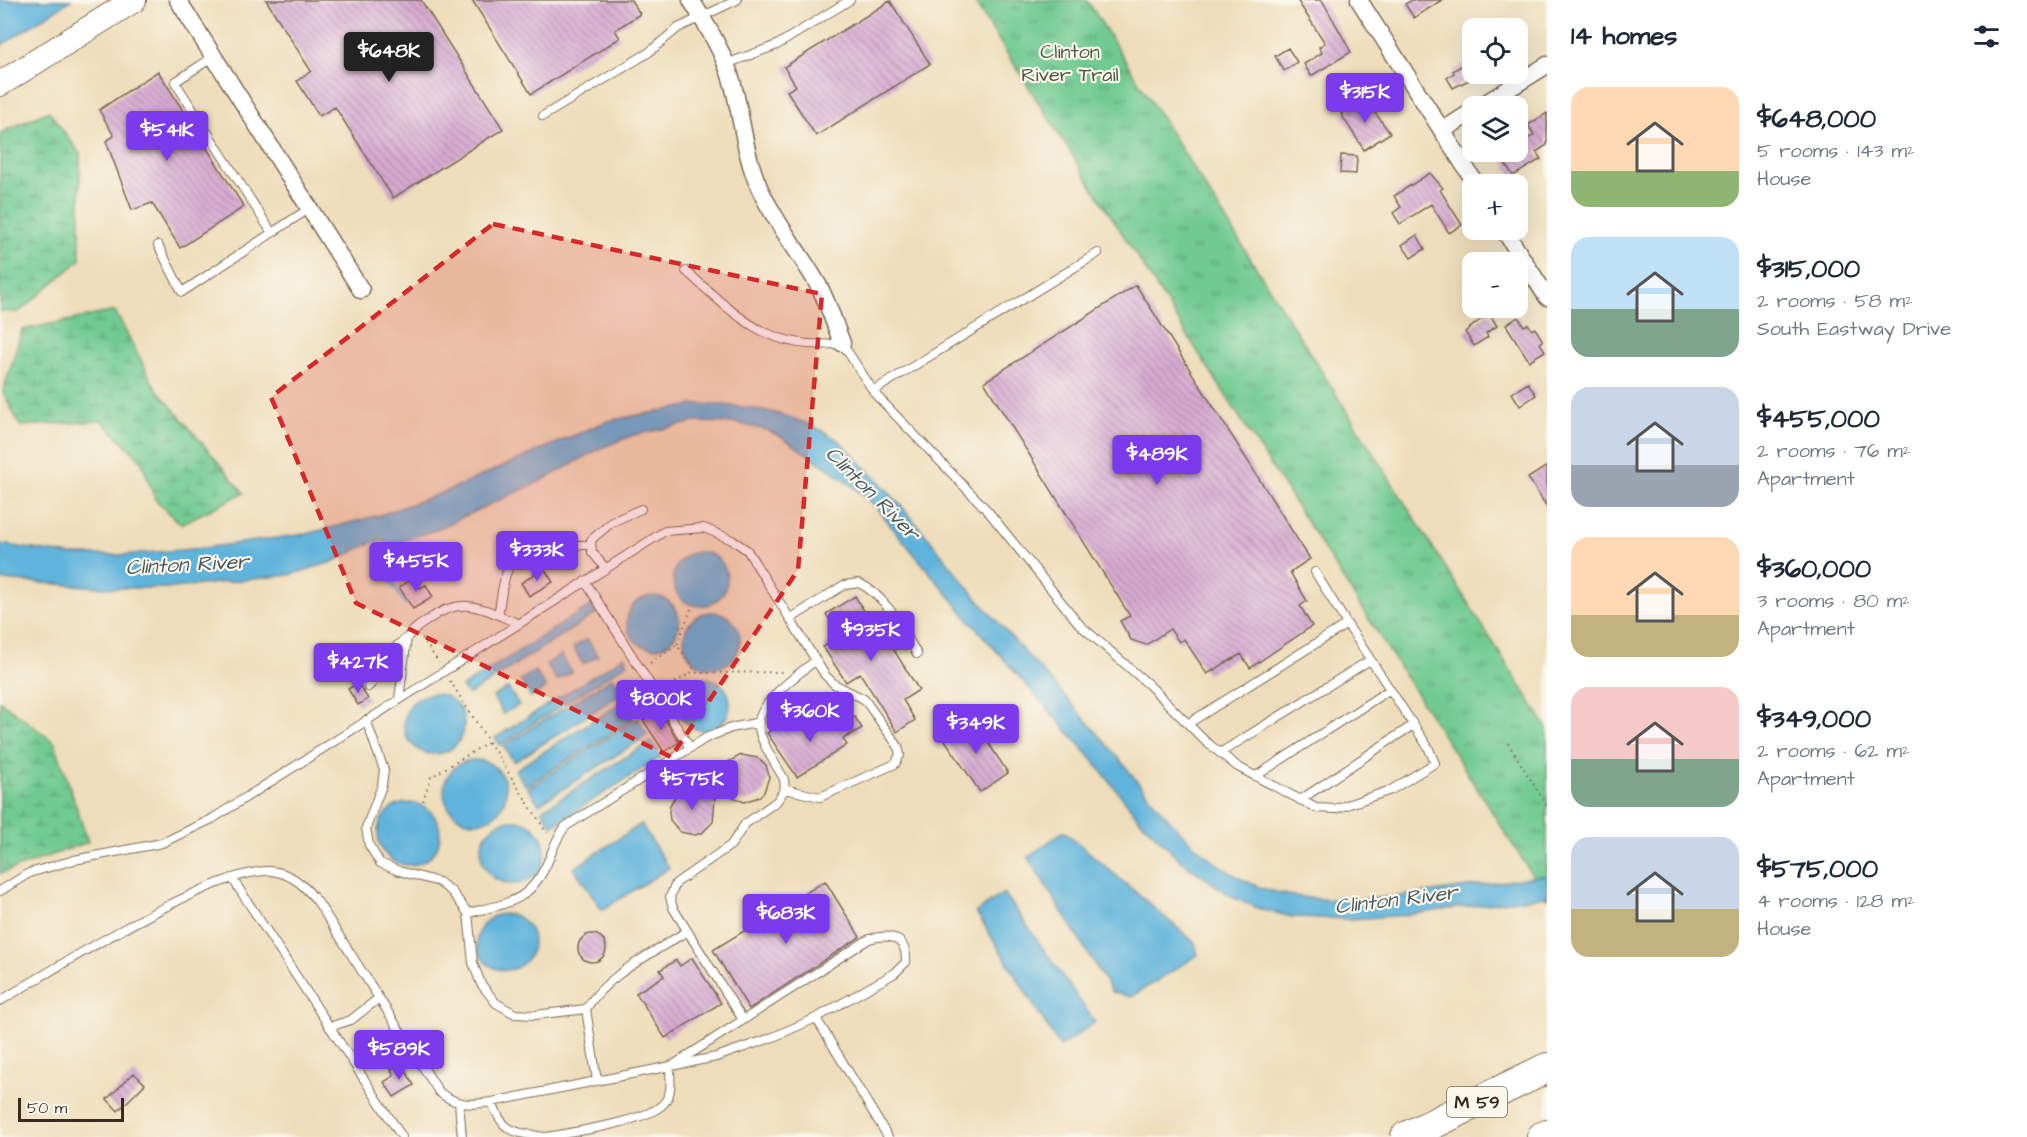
<!DOCTYPE html>
<html lang="en">
<head>
<meta charset="utf-8">
<style>
  :root { --surface:#fff; --page:#f2f2f3; --text:#1f2937; --muted:#747a83; --accent:#7c3aed }
  body { margin:0; font-family:"Architects Daughter",sans-serif; background:var(--page); color:var(--text); height:100vh; display:flex; flex-direction:column; font-size:22px; white-space:nowrap }
  * { box-sizing:border-box; margin:0 }
  p { font-size:20px; color:var(--muted) }
  .icon { flex:none; width:33px; height:33px; fill:none; stroke:currentColor; stroke-width:2; stroke-linecap:round; stroke-linejoin:round }
  .map { position:relative; flex:1; overflow:hidden }
  .panel { display:flex; flex-direction:column; background:var(--surface); width:480px }
  .panel>* { flex:none }
  .buttons { position:absolute; left:1462px; top:18px; display:grid; gap:12px }
  .buttons a { display:grid; place-items:center; width:66px; height:66px; border-radius:12px; background:var(--surface); box-shadow:0 6px 24px #0002; font-size:30px }
  .scale { position:absolute; left:18px; bottom:15px; width:106px; box-sizing:border-box; padding-left:6px; border:3px solid #3b2a1e; border-top:0; font-size:16px; line-height:21px; white-space:nowrap; color:#3b2a1e; -webkit-text-stroke:4px #fbf7ec; paint-order:stroke }
  .price { position:absolute; translate:-50% -51px; padding:0 14px; border-radius:6px; background:var(--accent); color:#fff; font-size:20px; line-height:39px; filter:drop-shadow(0 2px 3px #0008) }
  .price::after { content:''; position:absolute; left:50%; top:36px; width:18px; height:14px; margin-left:-9px; background:inherit; clip-path:polygon(0 0,100% 0,50% 100%) }
  .price.selected { background:#222; color:#fff }
  ul { padding:0; list-style:none }
  li { display:flex; align-items:center; gap:18px; height:150px; padding:0 24px }
  li span { display:grid; place-items:center; flex:none; width:168px; height:120px; border-radius:18px; color:#555 }
  li>.icon { margin-inline-start:auto }
  span .icon { width:72px; height:72px; fill:#fffc; stroke-width:1 }
  li b { font-size:26px }
  h2 { display:flex; justify-content:space-between; align-items:center; height:72px; padding:0 24px; font-size:26px }
  main { display:flex; flex:1; min-height:0 }
  .map>svg:first-child { display:block }
  .wetland { fill:url(#wetland-marsh); stroke:#567a58; stroke-width:1.5 }
  .park { fill:url(#park-tufts); stroke:#567a58; stroke-width:1.5 }
  .water { fill:#60b4dc; stroke:#4e6f7d; stroke-width:1.5 }
  .lines { fill:none; stroke-linecap:round; stroke-linejoin:round }
  .stream { stroke:#60b4dc; stroke-width:4.5 }
  .building { fill:url(#building-back-hatch) }
  .lane-casing { stroke:#7a6955; stroke-width:10 }
  .street-casing { stroke:#7a6955; stroke-width:19 }
  .secondary-casing { stroke:#7a6955; stroke-width:26 }
  .highway-casing { stroke:#7a6955; stroke-width:32 }
  .path { stroke:#7a6955; stroke-width:2; stroke-dasharray:1.5 4.5; stroke-linecap:butt }
  .lane { stroke:#fff; stroke-width:8 }
  .street { stroke:#fff; stroke-width:16 }
  .secondary { stroke:#fff; stroke-width:24 }
  .highway { stroke:#fff; stroke-width:30 }
  .marked { fill:#d62828; fill-opacity:0.2; stroke:#d62828; stroke-width:4.5; stroke-dasharray:12 8; stroke-linejoin:round }
  .labels { text-anchor:middle; stroke-width:4.5; stroke-linejoin:round; paint-order:stroke }
  .shield { fill:#fbf7ec; stroke:#75685c; stroke-width:1.5 }
  .shield-label { font-size:18px; font-weight:bold; fill:#3b2a1e }
  .park-label { font-size:20px; fill:#4b5a40; stroke:#fbf7ec }
  .water-label { font-size:21px; font-style:italic; fill:#485a60; stroke:#fbf7ec }
</style>
</head>
<body>
<main>
<div class="map">
<svg width="1547" height="1137" viewBox="0 0 1547 1137">
  <defs>
    <pattern id="wetland-marsh" width="20" height="14" patternUnits="userSpaceOnUse" patternTransform="scale(1.5)"><rect width="20" height="14" fill="#70ca91"/><path d="M1 5h8M5 5V1M11 12h8M15 12V8" fill="none" stroke="#5da476"/></pattern>
    <pattern id="park-tufts" width="24" height="20" patternUnits="userSpaceOnUse" patternTransform="scale(1.5)"><rect width="24" height="20" fill="#70ca91"/><path d="M3 7l-1-3M5 7V3M7 7l1-3M15 17l-1-3M17 17v-4M19 17l1-3" fill="none" stroke="#5da476"/></pattern>
    <pattern id="building-back-hatch" width="6" height="6" patternUnits="userSpaceOnUse" patternTransform="scale(1.5)"><rect width="6" height="6" fill="#d7aad2"/><path d="M-1 5l2 2M0 0l6 6M5-1l2 2" fill="none" stroke="#b08baa"/></pattern>
  </defs>
  <rect width="100%" height="100%" fill="#fbf7ec"/>
  <filter id="ink" filterUnits="userSpaceOnUse"><feTurbulence type="fractalNoise" baseFrequency=".0167" numOctaves="2"/><feDisplacementMap in="SourceGraphic" scale="12" xChannelSelector="R" yChannelSelector="G"/><feConvolveMatrix kernelMatrix="1 2 1 2 8 2 1 2 1" color-interpolation-filters="sRGB"/></filter>
  <filter id="wash" filterUnits="userSpaceOnUse"><feTurbulence type="fractalNoise" baseFrequency=".008" numOctaves="4" result="noise"/><feDisplacementMap in="SourceGraphic" scale="24" xChannelSelector="R" yChannelSelector="G"/><feGaussianBlur stdDeviation="1.35" result="paint"/><feColorMatrix in="noise" values="0 0 0 0 0 0 0 0 0 0 0 0 0 0 0 0 0 1.4 0 .05"/><feComposite in="paint" operator="in"/></filter>
  <g filter="url(#wash)">
    <rect width="100%" height="100%" fill="#eeddba"/>
    <path class="wetland" d="M49 111 80 154V260L19 312 0 311V133Z
      M115 311 155 387 244 493 181 524 155 499 141 460 102 421 20 426 3 392 22 330Z
      M0 701 55 743 88 842 0 874Z"/>
    <path class="park" d="M973 0H1087L1547 728V898Z"/>
    <path class="water" d="M0 0H71L0 46Z
      M699 404C748 405 794 412 836 439 847 446 856 459 866 468 906 508 940 553 976 597 1023 652 1074 704 1120 760 1163 813 1208 876 1279 893 1356 912 1468 885 1547 875V896L1406 915 1350 919 1292 917 1260 909 1234 898 1181 861 1140 820 1092 759 969 620 872 503 844 479 783 438 769 431 736 423 695 422 634 435 601 448 543 480 435 530 393 544 382 541 371 543 332 562 289 575 173 588H114L0 580V544L71 555H123L204 548 306 534 380 515 442 493 607 421Z
      M673 579a27 27 0 1 1 54 0a27 27 0 1 1-54 0Z
      M627 622a26 26 0 1 1 52 0a26 26 0 1 1-52 0Z
      M591 605 597 613 468 695 462 687Z
      M684 640a28 28 0 1 1 56 0a28 28 0 1 1-56 0Z
      M587 639 598 656 583 664 573 648Z
      M561 655 572 672 557 681 546 664Z
      M625 656 628 663 500 745 495 738Z
      M535 671 546 688 531 697 520 680Z
      M613 677 623 693 514 762 503 746Z
      M678 704a26 26 0 1 1 52 0a26 26 0 1 1-52 0Z
      M508 688 519 705 503 714 493 697Z
      M404 724a30 30 0 1 1 60 0a30 30 0 1 1-60 0Z
      M627 699 634 709 632 720 526 786 515 770Z
      M638 719 648 735 539 804 528 788Z
      M651 741 661 757 552 826 542 810Z
      M444 791a31 31 0 1 1 62 0a31 31 0 1 1-62 0Z
      M378 834a31 31 0 1 1 62 0a31 31 0 1 1-62 0Z
      M481 852a32 32 0 1 1 64 0a32 32 0 1 1-64 0Z
      M641 824 669 868 602 910 574 868Z
      M1064 831 1195 943 1198 955 1131 997 1112 992 1028 857Z
      M1004 893 1095 1022 1060 1047 976 912Z
      M477 942a28 28 0 1 1 56 0a28 28 0 1 1-56 0Z"/>
    <g class="lines">
      <path class="stream" d="M380 564 406 604"/>
    </g>
    <g id="blocks">
      <path class="building" d="M266 0H421L503 129 393 198 335 107 319 116 297 81 311 71Z
        M472 0H631L640 14 615 30 620 38 531 94Z
        M1297 0H1322L1351 52 1311 76 1304 64 1322 53 1319 47 1325 43Z
        M1412 0H1442L1414 18 1405 4Z
        M890 1 930 64 816 136 787 91 796 86 784 67Z
        M1288 48 1297 62 1284 71 1275 56Z
        M1473 58V78L1453 88 1447 78 1454 73 1453 71Z
        M158 71 244 207 180 248 152 203 132 210 106 141 114 136 99 110Z
        M1365 99 1390 133 1364 150 1341 114Z
        M1547 113V145L1536 152 1541 159 1513 176 1498 152H1518V145L1534 135 1528 125Z
        M1341 155 1357 156 1356 174 1340 173Z
        M1430 173 1443 188 1440 190 1462 225 1449 233 1431 204 1400 224 1393 213 1401 207 1394 196Z
        M1417 235 1425 249 1411 258 1402 245Z
        M1136 285 1310 559 1290 572 1307 601 1300 606 1312 626 1250 668 1241 654 1207 674 1184 639 1179 642 1170 629 1146 645 1131 640 1120 621 1130 616 984 382Z
        M1489 313 1497 326 1486 333 1488 337 1474 346 1465 332Z
        M1518 317 1524 326 1528 324 1532 330 1535 328 1543 341 1540 343 1545 351 1529 361 1506 325Z
        M1528 383 1536 395 1520 406 1512 393Z
        M1547 466V507L1528 478Z
        M544 568 553 582 529 596 521 583Z
        M413 578 420 588 426 585 433 597 413 609 399 587Z
        M855 596 866 614 863 616 878 641 885 636 919 690 903 700 915 720 897 732 860 673 846 682 823 647 840 637 826 614Z
        M358 683 368 699 358 705 348 689Z
        M659 710 679 742 664 752 643 720Z
        M796 714 810 737 832 723 836 728 854 716 862 728 843 739 847 745 797 777 767 733Z
        M972 718 1008 773 980 792 943 737Z
        M741 755 757 758 766 765 769 777 764 792 759 797 744 802 722 792 721 776 728 762Z
        M693 788 715 798 713 822 702 833 695 835 680 832 670 820 669 812 670 805 678 792Z
        M825 881 860 937 749 1009 713 950Z
        M578 948a14 14 0 1 1 28 0a14 14 0 1 1-28 0Z
        M692 958 721 1003 665 1038 636 993 664 976 660 970 676 960 680 966Z
        M401 1063 414 1085 394 1097 384 1082 394 1076 391 1069Z
        M134 1073 145 1084 118 1111 107 1099Z"/>
    </g>
  </g>
  <g filter="url(#ink)">
    <use href="#blocks" fill-opacity="0" stroke="#7a6955" stroke-width="1.5"/>
    <g class="lines">
      <g class="lane-casing">
        <path id="lane" d="M213 57 175 82 272 233
          M726 64 777 45 850 0
          M543 116 648 53 678 28 737 0
          M158 245 182 292 310 208
          M686 271C736 315 769 353 842 343L876 395 987 510 1080 625 1148 684 1205 741 1238 767 1316 808 1335 809 1391 790 1435 763 1428 747 1347 624 1189 723
          M873 391 1098 253
          M606 569 592 552 591 540 612 522 641 509
          M1315 572 1347 624
          M585 581 690 748
          M498 615C501 601 502 582 508 569 520 540 567 546 591 545
          M790 619 844 585 859 583C887 597 902 628 917 654
          M368 687C385 672 386 650 407 638
          M399 699 407 638C412 630 420 625 428 620 463 594 483 609 519 624
          M366 720 384 770 382 785 366 828 369 845 380 863 399 871 439 882 452 892 468 913 473 963 481 984 496 1003 515 1014 535 1015 586 1009
          M1220 753 1370 660
          M1256 776 1389 690
          M1300 800 1413 725
          M232 878 402 1137
          M0 891 29 873 74 860 162 843 212 819 665 531 704 528 732 540 747 550 825 675 834 684 864 699 898 746 900 755 895 764 820 797 785 789
          M468 913C509 903 531 902 549 859 554 847 557 836 566 826L706 738 731 728 760 722
          M0 1001C50 972 227 859 277 872 295 876 305 887 317 901L439 1092C457 1106 470 1105 492 1102L716 1057 771 1038 816 1018 895 973 906 962C907 937 890 933 869 939L670 1067
          M816 1018 888 1137
          M743 1020 673 908 670 897 676 883 731 845 745 824 777 801 785 789 784 779C776 764 763 747 759 729 754 704 799 674 816 660
          M329 1027 351 1020 379 998
          M597 1081 586 1009C607 974 654 953 687 931
          M492 1102C503 1134 515 1132 544 1137
          M459 1103 462 1137
          M547 1137C572 1132 650 1121 664 1103 673 1093 670 1079 670 1067"/>
      </g>
      <g class="street-casing">
        <path id="street" d="M178 0 361 290
          M691 0C707 26 723 51 732 81 742 116 744 153 759 187 775 223 801 254 820 288 829 306 835 325 842 343
          M1359 0 1476 184
          M1481 106 1547 65
          M1442 131 1473 111
          M1504 230 1547 297"/>
      </g>
      <g class="secondary-casing">
        <path id="secondary" d="M0 84 134 0"/>
      </g>
      <g class="highway-casing">
        <path id="highway" d="M1406 1137 1547 1068
          M1542 1137 1547 1135"/>
      </g>
      <path class="path" d="M691 609 677 645 697 673 784 672
        M422 638 439 663
        M650 663 677 645
        M450 681 547 833
        M665 689 695 670
        M1508 743 1547 806
        M423 801 431 777 489 742"/>
      <use href="#lane" class="lane"/>
      <use href="#street" class="street"/>
      <use href="#secondary" class="secondary"/>
      <use href="#highway" class="highway"/>
    </g>
  </g>
  <path class="marked" d="M493 224 822 294 798 570 671 757 356 603 271 397Z"/>
  <g class="labels">
    <rect class="shield" x="1447" y="1087" width="60" height="30" rx="4.5"/>
    <g class="shield-label">
      <text x="1477" y="1108">M 59</text>
    </g>
    <g class="park-label">
      <text x="1070" y="58">Clinton<tspan x="1070" dy="23">River Trail</tspan></text>
    </g>
    <g class="water-label">
      <text transform="translate(873 493) rotate(45)" y="7">Clinton River</text>
      <text transform="translate(187 564) rotate(-3)" y="7">Clinton River</text>
      <text transform="translate(1396 899) rotate(-7)" y="7">Clinton River</text>
    </g>
  </g>
</svg>
<div class="buttons">
<a><svg class="icon" aria-label="locate" viewBox="0 0 24 24"><circle cx="12" cy="12" r="6"/><path d="M12 2v4M12 18v4M2 12h4M18 12h4"/></svg></a>
<a><svg class="icon" aria-label="layers" viewBox="0 0 24 24"><path d="M12 4l9 5-9 5-9-5zM3 14l9 5 9-5"/></svg></a>
<a>+</a>
<a>−</a>
</div>
<div class="scale">50 m</div>
<b class="price selected" style="left:389px;top:83px">$648K</b>
<b class="price" style="left:1365px;top:124px">$315K</b>
<b class="price" style="left:167px;top:162px">$541K</b>
<b class="price" style="left:1157px;top:486px">$489K</b>
<b class="price" style="left:537px;top:582px">$333K</b>
<b class="price" style="left:416px;top:593px">$455K</b>
<b class="price" style="left:871px;top:662px">$935K</b>
<b class="price" style="left:358px;top:694px">$427K</b>
<b class="price" style="left:661px;top:731px">$800K</b>
<b class="price" style="left:810px;top:743px">$360K</b>
<b class="price" style="left:976px;top:755px">$349K</b>
<b class="price" style="left:692px;top:811px">$575K</b>
<b class="price" style="left:786px;top:945px">$683K</b>
<b class="price" style="left:399px;top:1081px">$589K</b>
</div>
<section class="panel">
<h2>14 homes<svg class="icon" aria-label="filters" viewBox="0 0 24 24"><path d="M4 7h16M4 17h16"/><circle cx="9" cy="7" r="2"/><circle cx="15" cy="17" r="2"/></svg></h2>
<ul>
<li><span style="background:linear-gradient(#ffd9b3 70%,#8fb573 0)"><svg class="icon" aria-label="home" viewBox="0 0 24 24"><path d="M3 11l9-7 9 7M6 9v11h12V9"/></svg></span><div><b>$648,000</b><p>5 rooms · 143 m²</p><p>House</p></div></li>
<li><span style="background:linear-gradient(#bfe0f5 60%,#7fa58c 0)"><svg class="icon" aria-label="home" viewBox="0 0 24 24"><path d="M3 11l9-7 9 7M6 9v11h12V9"/></svg></span><div><b>$315,000</b><p>2 rooms · 58 m²</p><p>South Eastway Drive</p></div></li>
<li><span style="background:linear-gradient(#c9d6e8 65%,#9aa5b1 0)"><svg class="icon" aria-label="home" viewBox="0 0 24 24"><path d="M3 11l9-7 9 7M6 9v11h12V9"/></svg></span><div><b>$455,000</b><p>2 rooms · 76 m²</p><p>Apartment</p></div></li>
<li><span style="background:linear-gradient(#ffd9b3 65%,#c2b280 0)"><svg class="icon" aria-label="home" viewBox="0 0 24 24"><path d="M3 11l9-7 9 7M6 9v11h12V9"/></svg></span><div><b>$360,000</b><p>3 rooms · 80 m²</p><p>Apartment</p></div></li>
<li><span style="background:linear-gradient(#f6c9c9 60%,#7fa58c 0)"><svg class="icon" aria-label="home" viewBox="0 0 24 24"><path d="M3 11l9-7 9 7M6 9v11h12V9"/></svg></span><div><b>$349,000</b><p>2 rooms · 62 m²</p><p>Apartment</p></div></li>
<li><span style="background:linear-gradient(#c9d6e8 60%,#c2b280 0)"><svg class="icon" aria-label="home" viewBox="0 0 24 24"><path d="M3 11l9-7 9 7M6 9v11h12V9"/></svg></span><div><b>$575,000</b><p>4 rooms · 128 m²</p><p>House</p></div></li>
</ul>
</section>
</main>
</body>
</html>
